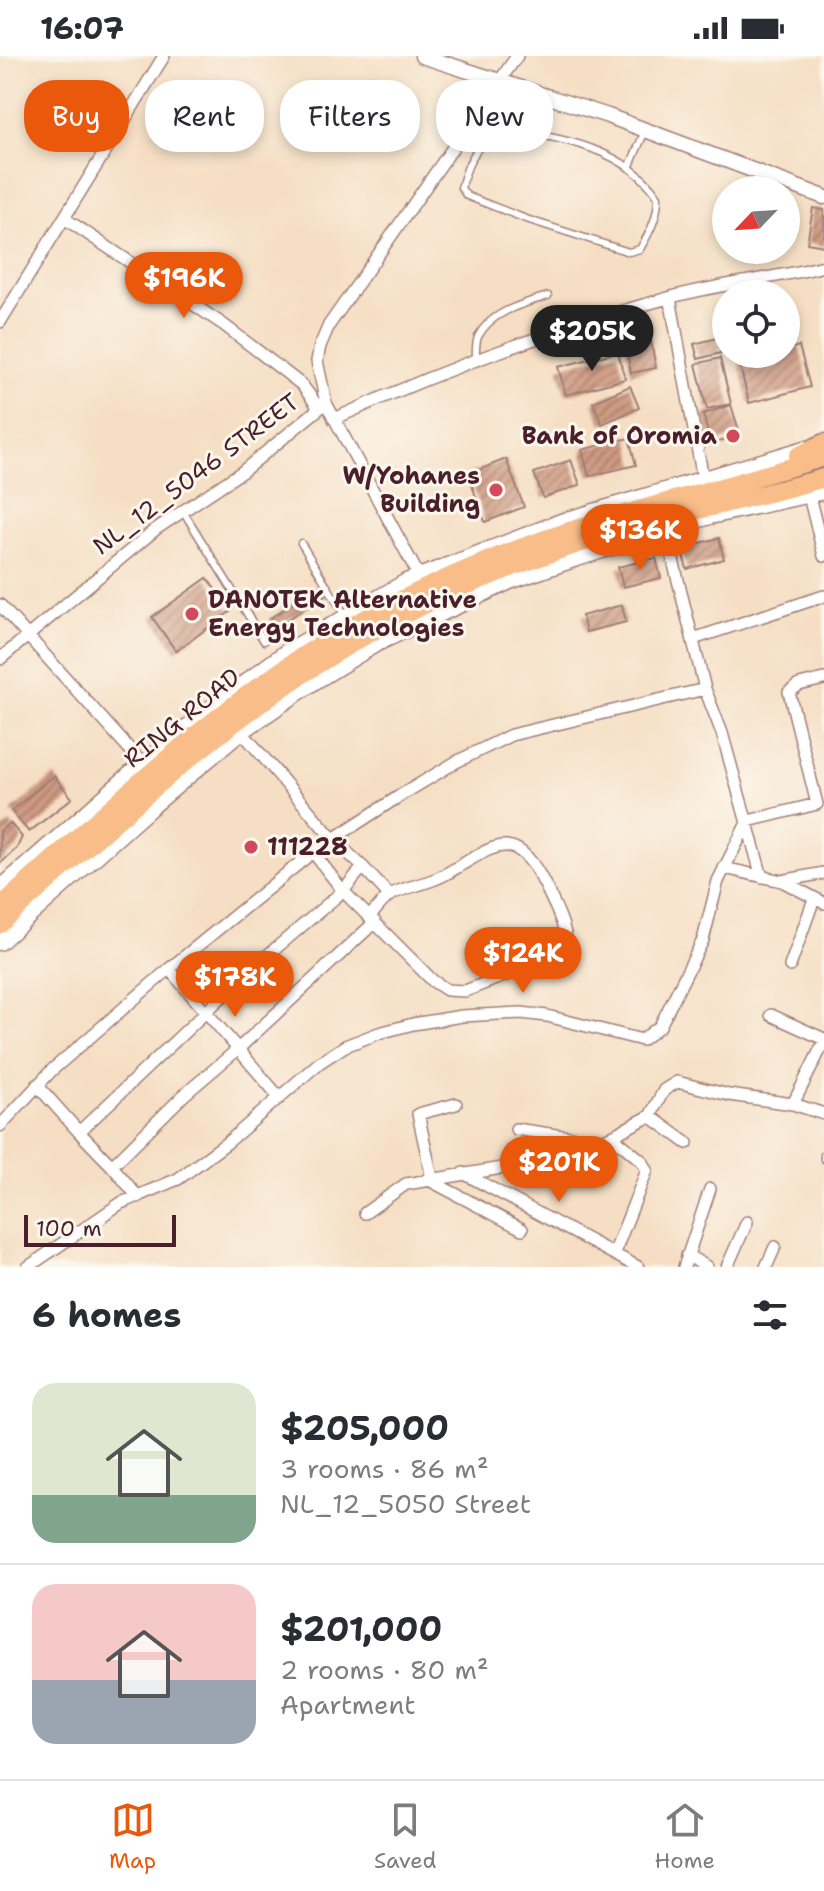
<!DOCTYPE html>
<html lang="en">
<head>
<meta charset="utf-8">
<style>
  :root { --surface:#fff; --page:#f2f2f3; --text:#2b2b33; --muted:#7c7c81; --line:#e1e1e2; --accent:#ea580c }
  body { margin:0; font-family:"Shantell Sans",sans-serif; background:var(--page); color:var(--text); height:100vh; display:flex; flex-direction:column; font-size:30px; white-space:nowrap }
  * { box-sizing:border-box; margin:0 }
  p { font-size:26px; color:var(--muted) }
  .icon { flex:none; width:44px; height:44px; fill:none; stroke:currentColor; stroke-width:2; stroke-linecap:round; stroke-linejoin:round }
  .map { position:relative; height:1211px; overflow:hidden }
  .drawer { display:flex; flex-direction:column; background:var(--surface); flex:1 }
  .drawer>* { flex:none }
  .top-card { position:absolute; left:24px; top:24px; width:776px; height:72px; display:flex; gap:16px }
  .needle { width:52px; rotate:245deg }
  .controls { position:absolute; left:712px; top:120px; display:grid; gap:16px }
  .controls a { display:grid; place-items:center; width:88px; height:88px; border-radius:50%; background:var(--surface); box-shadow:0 4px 12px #0003; font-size:40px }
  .scale { position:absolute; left:24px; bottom:20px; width:152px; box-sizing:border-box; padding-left:8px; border:4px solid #4a1f2b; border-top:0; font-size:22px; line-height:28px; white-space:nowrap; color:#4a1f2b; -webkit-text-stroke:6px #fbf7ec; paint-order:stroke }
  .price { position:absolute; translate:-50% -68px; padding:0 18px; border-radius:28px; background:var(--accent); color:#fff; font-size:26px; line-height:52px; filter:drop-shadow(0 2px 4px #0008) }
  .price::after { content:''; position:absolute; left:50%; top:48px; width:24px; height:18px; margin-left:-12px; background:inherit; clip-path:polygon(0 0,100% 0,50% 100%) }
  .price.on { background:#222; color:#fff }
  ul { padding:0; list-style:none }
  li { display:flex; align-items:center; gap:24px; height:200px; padding:0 32px }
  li+li { border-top:2px solid var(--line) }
  li span { display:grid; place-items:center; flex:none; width:224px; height:160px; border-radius:24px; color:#555 }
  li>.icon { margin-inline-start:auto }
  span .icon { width:96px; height:96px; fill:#fffc; stroke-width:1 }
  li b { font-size:34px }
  h2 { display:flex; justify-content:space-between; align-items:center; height:96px; padding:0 32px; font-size:34px }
  .chip { padding:0 28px; border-radius:32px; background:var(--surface); box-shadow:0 4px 12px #0003; font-size:28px; line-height:72px }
  .chip.on { background:var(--accent); color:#fff }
  .status { display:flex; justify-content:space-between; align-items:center; height:56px; padding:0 40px; background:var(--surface); direction:ltr }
  .status svg { height:22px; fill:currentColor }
  .dock { display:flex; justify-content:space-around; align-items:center; height:112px; border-top:2px solid var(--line); background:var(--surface); font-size:22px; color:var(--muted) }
  .dock a { display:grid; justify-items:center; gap:4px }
  .dock .on { color:var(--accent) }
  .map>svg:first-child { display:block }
  .building { fill:url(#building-hatch) }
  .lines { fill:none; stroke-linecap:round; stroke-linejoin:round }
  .service-casing { stroke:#a07e77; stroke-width:9 }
  .minor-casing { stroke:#a07e77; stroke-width:14 }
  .tertiary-casing { stroke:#a07e77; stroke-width:17 }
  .trunk-casing { stroke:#a07e77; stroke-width:21 }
  .service { stroke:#fff; stroke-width:6 }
  .minor { stroke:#fff; stroke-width:11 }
  .tertiary { stroke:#fff; stroke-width:14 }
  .trunk { stroke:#f8bd88; stroke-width:18 }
  .poi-dot { fill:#d1495b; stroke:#fbf7ec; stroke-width:3 }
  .labels { text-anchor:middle; stroke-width:6; stroke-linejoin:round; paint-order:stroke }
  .poi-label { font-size:24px; font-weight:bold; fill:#4a1f2b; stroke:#fbf7ec; text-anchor:end }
  .street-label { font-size:24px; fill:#4a1f2b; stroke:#fbf7ec }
</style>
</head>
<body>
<div class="status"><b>16:07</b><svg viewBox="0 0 49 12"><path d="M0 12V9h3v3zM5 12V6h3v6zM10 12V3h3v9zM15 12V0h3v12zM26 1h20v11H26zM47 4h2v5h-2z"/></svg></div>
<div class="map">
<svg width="824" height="1211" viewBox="0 0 824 1211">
  <defs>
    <pattern id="building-hatch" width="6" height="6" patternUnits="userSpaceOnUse" patternTransform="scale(2)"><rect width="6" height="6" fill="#ce9a81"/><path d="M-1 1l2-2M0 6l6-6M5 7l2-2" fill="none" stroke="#a97d6a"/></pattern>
  </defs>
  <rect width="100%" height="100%" fill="#fbf7ec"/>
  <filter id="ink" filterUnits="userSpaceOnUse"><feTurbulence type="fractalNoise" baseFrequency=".0125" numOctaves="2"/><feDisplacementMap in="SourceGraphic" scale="16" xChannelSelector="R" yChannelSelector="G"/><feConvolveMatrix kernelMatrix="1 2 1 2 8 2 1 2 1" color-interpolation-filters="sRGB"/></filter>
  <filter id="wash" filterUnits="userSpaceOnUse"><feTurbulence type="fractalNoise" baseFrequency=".006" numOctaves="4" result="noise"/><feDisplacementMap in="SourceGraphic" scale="32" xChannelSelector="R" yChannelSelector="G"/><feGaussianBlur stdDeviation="1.8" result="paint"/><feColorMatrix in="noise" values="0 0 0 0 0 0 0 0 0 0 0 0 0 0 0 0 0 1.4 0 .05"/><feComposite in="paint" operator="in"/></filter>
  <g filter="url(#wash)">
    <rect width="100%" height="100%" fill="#f5dec3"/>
    <g id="blocks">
      <path class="building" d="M813 152 824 154V190L807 187Z
        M645 255 656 312 631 317 620 260Z
        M717 282 721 297 698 303 694 288Z
        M799 290 810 331 749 347 739 306 770 298H786V294Z
        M618 296 625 323 566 339 558 311Z
        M720 302 731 348 707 353 696 308Z
        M630 330 639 352 602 368 593 346Z
        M731 349 740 378 711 389 703 358Z
        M629 382 636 409 589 420 582 394Z
        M506 403 524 451 485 466 468 418Z
        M571 404 580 429 543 442 534 417Z
        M719 482 724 503 687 513 681 492Z
        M656 502 661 522 623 531 618 511Z
        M207 522 231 555 176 595 152 561Z
        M319 530 325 539 275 572 269 563Z
        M622 549 626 566 586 576 582 560Z
        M54 720 72 742 29 776 11 755Z
        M10 767 22 781 17 792 0 808V775Z"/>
    </g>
  </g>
  <g filter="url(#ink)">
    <use href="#blocks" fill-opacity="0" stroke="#a07e77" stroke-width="2"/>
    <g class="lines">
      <g class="service-casing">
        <path id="service" d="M509 74C560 81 628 94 658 141 658 161 650 176 640 193L629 196 526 163 467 140 461 132C468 104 480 79 509 74Z
          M629 112 645 75
          M476 306C476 298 475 288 478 281 490 256 524 247 548 240
          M183 455 264 585
          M301 487 346 561
          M824 1099V1103"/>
      </g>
      <g class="minor-casing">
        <path id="minor" d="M64 162 224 269 302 329 319 352
          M670 242 703 423
          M0 266 164 0
          M334 363C441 314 554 273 668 242 719 228 772 223 824 210
          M809 440 824 500
          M419 520 326 347 317 305 320 290 329 269 517 0
          M0 549 142 707
          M693 583 824 540
          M0 603 156 473 243 415 326 347
          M705 633 722 677 762 821
          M242 676 333 783 363 811 389 839
          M313 796 343 835 433 925 447 934 465 935 560 898 567 889C565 868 555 850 546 831 514 766 494 791 444 819 428 828 408 830 392 838 383 843 377 853 370 860
          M724 812 782 825 824 847
          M782 825 824 817
          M790 910 814 843
          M771 959 824 983
          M37 1029 79 1076
          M280 1042 238 993 375 866
          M793 1048 824 986
          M650 1060 687 1087
          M0 1070 52 1014 169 913 313 796 398 741 456 706 511 679 705 633 666 476
          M516 1073 576 1082 574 1100
          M613 1081 642 1105 647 1114 614 1198
          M112 1110 79 1076 248 916 343 835 363 811
          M463 1117 638 1211
          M432 1122 418 1058 456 1048
          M427 1123 522 1173
          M138 1141 112 1110 184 1039 238 993 169 913
          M365 1157 406 1128 574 1100 650 1060 664 1034 677 1026 729 1039 793 1048 824 1058
          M687 1199 707 1211
          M28 1211 121 1147 178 1123 228 1086 319 1007 345 990 379 977 413 968 462 960 521 957 547 960 642 984 660 970 703 884 718 825 748 765 817 748 789 636 799 629 824 623
          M684 1211 710 1133
          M727 1211 747 1166
          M766 1211 775 1191"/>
      </g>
      <g class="tertiary-casing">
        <path id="tertiary" d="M422 0 608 60 824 141
          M0 832 142 707 215 648 285 596 406 525 561 465 805 392
          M0 887 150 753 242 676 315 626 377 588 510 526 577 503 710 461 824 436"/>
      </g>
      <g class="trunk-casing">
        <path id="trunk" d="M798 400 824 387
          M0 851C91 770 179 686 279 616 341 572 412 536 482 507 592 461 710 437 824 401
          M0 868C119 763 236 650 377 573 468 523 571 487 671 461 722 448 773 437 824 422"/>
      </g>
      <use href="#service" class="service"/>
      <use href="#minor" class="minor"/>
      <use href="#tertiary" class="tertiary"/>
      <use href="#trunk" class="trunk"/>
    </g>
  </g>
  <g class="poi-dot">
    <circle cx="733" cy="380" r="8"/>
    <circle cx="496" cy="434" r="8"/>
    <circle cx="192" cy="558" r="8"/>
    <circle cx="251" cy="791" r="8"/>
  </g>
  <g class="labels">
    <g class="poi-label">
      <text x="717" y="388">Bank of Oromia</text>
      <text x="480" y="428">W/Yohanes<tspan x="480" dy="28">Building</tspan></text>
      <text x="208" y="552" text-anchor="start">DANOTEK Alternative<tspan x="208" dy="28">Energy Technologies</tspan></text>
      <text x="267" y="799" text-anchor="start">111228</text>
    </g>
    <g class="street-label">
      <text transform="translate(196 418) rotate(-37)" y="8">NL_12_5046 STREET</text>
      <text transform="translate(182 662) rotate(-39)" y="8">RING ROAD</text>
    </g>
  </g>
</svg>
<div class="controls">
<a><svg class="needle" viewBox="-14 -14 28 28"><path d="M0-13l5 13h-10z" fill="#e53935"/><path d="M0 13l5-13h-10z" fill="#7c7c81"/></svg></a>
<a><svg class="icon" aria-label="locate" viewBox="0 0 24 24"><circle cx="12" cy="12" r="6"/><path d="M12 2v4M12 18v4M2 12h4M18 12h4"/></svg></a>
</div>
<div class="scale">100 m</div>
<b class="price" style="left:184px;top:264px">$196K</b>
<b class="price on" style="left:592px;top:317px">$205K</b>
<b class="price" style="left:640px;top:516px">$136K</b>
<b class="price" style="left:523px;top:939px">$124K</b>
<b class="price" style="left:235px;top:963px">$178K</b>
<b class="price" style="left:559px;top:1148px">$201K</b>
<div class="top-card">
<a class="chip on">Buy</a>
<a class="chip">Rent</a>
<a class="chip">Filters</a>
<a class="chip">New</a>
</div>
</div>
<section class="drawer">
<h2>6 homes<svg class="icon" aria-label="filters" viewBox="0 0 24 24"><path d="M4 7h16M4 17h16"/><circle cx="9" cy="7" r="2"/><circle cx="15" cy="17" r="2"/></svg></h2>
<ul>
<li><span style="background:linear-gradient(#dfe7d0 70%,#7fa58c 0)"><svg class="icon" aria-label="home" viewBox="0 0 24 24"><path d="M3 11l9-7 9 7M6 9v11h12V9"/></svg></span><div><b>$205,000</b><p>3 rooms · 86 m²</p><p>NL_12_5050 Street</p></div></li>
<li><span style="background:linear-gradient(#f6c9c9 60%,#9aa5b1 0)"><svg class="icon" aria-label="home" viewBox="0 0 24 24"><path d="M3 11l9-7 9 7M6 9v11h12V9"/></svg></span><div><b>$201,000</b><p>2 rooms · 80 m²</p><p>Apartment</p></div></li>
</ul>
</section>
<nav class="dock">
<a class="on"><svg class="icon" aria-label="map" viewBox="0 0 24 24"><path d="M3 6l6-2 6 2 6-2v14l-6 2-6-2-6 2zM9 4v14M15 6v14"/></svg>Map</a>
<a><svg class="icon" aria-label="saved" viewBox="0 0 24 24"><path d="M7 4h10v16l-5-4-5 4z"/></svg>Saved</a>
<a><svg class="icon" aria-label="home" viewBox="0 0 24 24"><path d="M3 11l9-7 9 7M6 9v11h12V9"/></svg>Home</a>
</nav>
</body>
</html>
